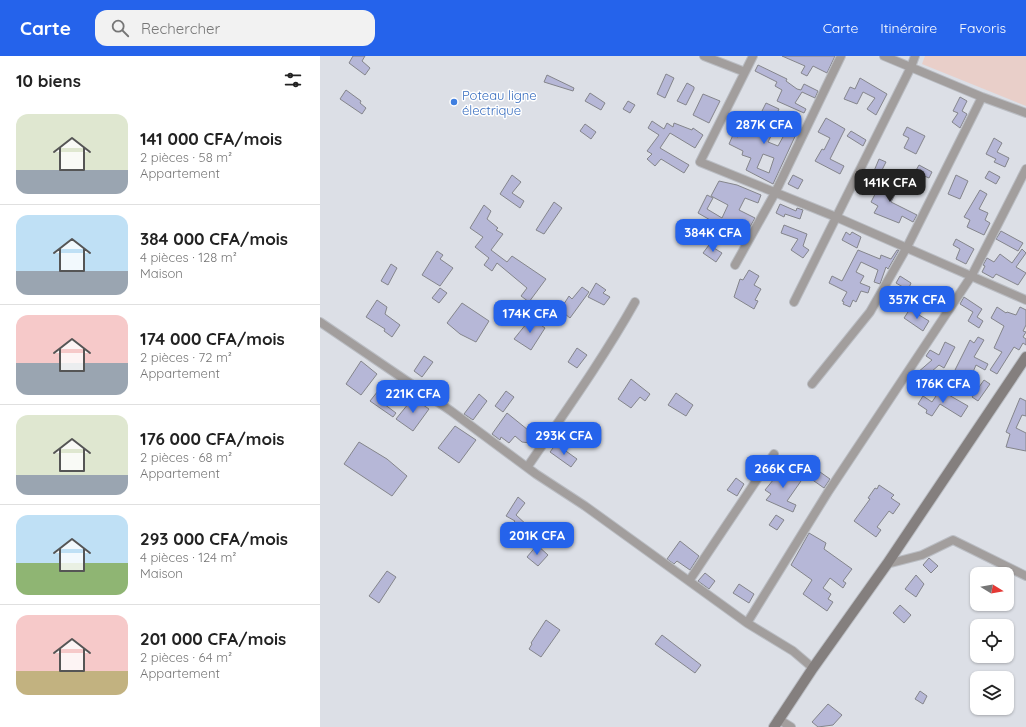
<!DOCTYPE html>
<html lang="fr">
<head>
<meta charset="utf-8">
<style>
  :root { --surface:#fff; --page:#f2f2f2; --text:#222; --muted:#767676; --line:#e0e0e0; --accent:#2563eb }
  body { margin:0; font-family:Quicksand,sans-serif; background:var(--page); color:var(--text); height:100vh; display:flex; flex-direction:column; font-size:15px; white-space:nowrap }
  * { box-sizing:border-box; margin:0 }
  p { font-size:13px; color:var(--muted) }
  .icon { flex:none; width:22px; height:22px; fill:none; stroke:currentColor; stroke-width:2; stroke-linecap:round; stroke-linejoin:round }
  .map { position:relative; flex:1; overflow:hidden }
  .side { display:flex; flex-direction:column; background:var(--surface); width:320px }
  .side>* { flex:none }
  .needle { width:26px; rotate:101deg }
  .controls { position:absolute; left:650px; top:511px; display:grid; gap:8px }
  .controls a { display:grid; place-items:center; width:44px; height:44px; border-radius:8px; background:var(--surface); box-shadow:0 1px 3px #0004; font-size:20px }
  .price { position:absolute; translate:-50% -34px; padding:0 9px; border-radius:8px; background:var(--accent); color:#fff; font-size:13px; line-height:26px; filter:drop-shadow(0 1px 2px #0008) }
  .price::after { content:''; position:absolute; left:50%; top:24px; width:12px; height:9px; margin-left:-6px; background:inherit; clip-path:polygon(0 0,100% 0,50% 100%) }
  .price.on { background:#222; color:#fff }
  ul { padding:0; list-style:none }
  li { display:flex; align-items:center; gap:12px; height:100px; padding:0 16px }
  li+li { border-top:1px solid var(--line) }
  li span { display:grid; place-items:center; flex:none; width:112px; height:80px; border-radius:12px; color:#555 }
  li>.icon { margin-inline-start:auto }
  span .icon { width:48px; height:48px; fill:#fffc; stroke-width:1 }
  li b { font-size:17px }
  h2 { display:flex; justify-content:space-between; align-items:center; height:48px; padding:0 16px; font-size:17px }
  header { display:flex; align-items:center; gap:24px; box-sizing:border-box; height:56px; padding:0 20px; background:var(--accent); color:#fff }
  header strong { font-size:19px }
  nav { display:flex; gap:22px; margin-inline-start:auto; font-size:14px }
  .search { width:280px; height:36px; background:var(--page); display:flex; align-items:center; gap:10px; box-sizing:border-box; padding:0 14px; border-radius:12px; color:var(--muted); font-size:15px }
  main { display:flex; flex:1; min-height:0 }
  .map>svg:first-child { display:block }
  .education { fill:#e9cfc9 }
  .building { fill:#b6b7d7; stroke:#84858b; fill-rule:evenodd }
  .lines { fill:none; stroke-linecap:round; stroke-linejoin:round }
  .street-casing { stroke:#babdc3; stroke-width:10 }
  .secondary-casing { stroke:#babdc3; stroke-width:12 }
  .street { stroke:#a29e9d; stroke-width:8 }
  .secondary { stroke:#847f7e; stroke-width:10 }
  .shop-dot { fill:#3f7fe0; stroke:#fff; stroke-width:1.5 }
  .labels { text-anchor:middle; stroke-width:3; stroke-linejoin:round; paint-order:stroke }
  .shop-label { font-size:13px; fill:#366cbe; stroke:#fff; text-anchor:start }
</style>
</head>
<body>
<header>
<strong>Carte</strong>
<div class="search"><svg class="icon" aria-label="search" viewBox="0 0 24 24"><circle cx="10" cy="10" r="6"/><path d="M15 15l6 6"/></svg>Rechercher</div>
<nav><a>Carte</a><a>Itinéraire</a><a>Favoris</a></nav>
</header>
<main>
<section class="side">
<h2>10 biens<svg class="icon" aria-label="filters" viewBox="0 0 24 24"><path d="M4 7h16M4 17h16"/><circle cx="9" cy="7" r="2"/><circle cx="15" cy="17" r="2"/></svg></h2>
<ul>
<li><span style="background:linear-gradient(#dfe7d0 70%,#9aa5b1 0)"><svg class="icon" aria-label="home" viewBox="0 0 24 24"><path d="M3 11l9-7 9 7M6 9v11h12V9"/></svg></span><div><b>141 000 CFA/mois</b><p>2 pièces · 58 m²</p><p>Appartement</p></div></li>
<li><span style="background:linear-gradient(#bfe0f5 70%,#9aa5b1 0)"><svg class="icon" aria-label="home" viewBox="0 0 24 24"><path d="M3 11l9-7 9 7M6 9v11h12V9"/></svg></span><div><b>384 000 CFA/mois</b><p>4 pièces · 128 m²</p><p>Maison</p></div></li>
<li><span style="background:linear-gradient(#f6c9c9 60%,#9aa5b1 0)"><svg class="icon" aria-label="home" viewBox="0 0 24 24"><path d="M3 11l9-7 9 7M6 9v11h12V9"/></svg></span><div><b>174 000 CFA/mois</b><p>2 pièces · 72 m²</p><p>Appartement</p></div></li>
<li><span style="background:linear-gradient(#dfe7d0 75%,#9aa5b1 0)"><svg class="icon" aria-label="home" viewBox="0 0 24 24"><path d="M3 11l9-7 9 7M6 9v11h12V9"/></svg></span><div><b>176 000 CFA/mois</b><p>2 pièces · 68 m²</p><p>Appartement</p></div></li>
<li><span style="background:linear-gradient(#bfe0f5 60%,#8fb573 0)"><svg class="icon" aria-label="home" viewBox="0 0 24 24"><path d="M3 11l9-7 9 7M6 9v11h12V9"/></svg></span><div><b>293 000 CFA/mois</b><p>4 pièces · 124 m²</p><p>Maison</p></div></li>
<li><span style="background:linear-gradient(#f6c9c9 70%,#c2b280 0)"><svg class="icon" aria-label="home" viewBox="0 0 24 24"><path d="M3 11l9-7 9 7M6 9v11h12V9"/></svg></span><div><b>201 000 CFA/mois</b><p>2 pièces · 64 m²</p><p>Appartement</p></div></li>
</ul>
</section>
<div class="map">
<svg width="706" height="671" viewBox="0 0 706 671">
  <rect width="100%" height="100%" fill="#dcdfe6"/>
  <path class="education" d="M605 0H706V50L602 8Z"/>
  <path class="building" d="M33 0H45L42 5 50 12 45 19 29 7Z
    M462 0H515L507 17 493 10 487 20 481 17 485 10Z
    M438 9 467 23 466 25 477 33 481 34 484 28 498 35 495 42 482 36 475 47 486 53 484 57 457 45 462 34 455 30 457 26 435 15Z
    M346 18 354 22 345 42 337 38Z
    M227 19 254 32 253 35 224 26Z
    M540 22 567 38 556 59 547 53 555 42 543 36 537 48 524 43 530 31 535 33Z
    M367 27 374 31V33L366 49 357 45Z
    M26 34 41 45 40 47 46 52 42 58 20 43Z
    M270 37 285 47 281 54 265 45Z
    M383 38 400 45 389 67 373 59Z
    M640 41 647 45 642 55 647 58 640 72 632 66 638 57 633 55Z
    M308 45 315 49 310 57 303 53Z
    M446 47 459 53 451 70 455 72 448 86 458 90 469 70 478 74 453 128 426 114 431 102 422 99 423 95 409 88 413 79 418 81 422 72 427 74 434 59 439 61ZM443 98 454 102 449 117 437 112Z
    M506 62 525 73 510 103 524 110 520 118 495 105 502 93 504 94 510 82 498 76Z
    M332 65 344 73 347 67 353 71 354 67 372 74 373 72 383 79 375 92 350 77 340 92 369 109 364 117 341 103 335 110 327 103 332 98 327 95 339 79 328 72Z
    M265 68 276 76 271 83 260 75Z
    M587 71 605 80 596 98 584 92 589 82 583 79Z
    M531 75 546 84 543 90 527 80Z
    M674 82 682 87 677 96 689 102 685 111 674 106 676 103 666 98Z
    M559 103 566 106 560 118 554 115Z
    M599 109 612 116 609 122 595 116Z
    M669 115 680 121 676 128 665 122Z
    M192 119 201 126 192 137 204 145 200 152 180 138Z
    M473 119 483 124 478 133 468 128Z
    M636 119 648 125 640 143 628 138Z
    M564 121 577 127 575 131 578 133 571 146 597 159 593 166 582 160 579 167 554 157 558 150 551 146Z
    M399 125 417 129 441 139 438 147 425 142 419 154 435 162 423 183 413 180 414 178 398 171 399 169 378 157 387 139 393 142 387 153 402 162 408 149 391 140Z
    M660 134 667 138 659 153 668 157 665 164 670 167 664 179 647 171 650 164 644 161Z
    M234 146 242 152 224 178 216 174Z
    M460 148 476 155 477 152 483 154 480 163 465 158 464 161 456 157Z
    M164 149 171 155 167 163 178 172 176 174 183 178 171 194 187 206 192 200 226 223 209 246 201 240 207 232 177 207 172 215 164 209 169 202 155 191 163 181 150 172Z
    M464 169 487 178 483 190 489 194 483 202 471 194 478 183 461 177Z
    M681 175 703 187 698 195 676 183Z
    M526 176 530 179 532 176 541 181 537 192 522 184Z
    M636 183 654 193 646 208 636 203 640 193 633 189Z
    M389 189 402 197 396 206 383 197Z
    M702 193 706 197 696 211 706 217 698 229 676 218 673 222 662 216 665 210 663 209 667 202 674 206 680 198 692 207Z
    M538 194 560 203 561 199 571 203 577 194H579L568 213 566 211 560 228 554 226 558 214 541 206 536 216 544 220 540 227 550 231 548 237 541 235 536 246 533 244 530 251 523 248 524 246 522 245 527 236 509 227 512 220 522 225Z
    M117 195 123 199 120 203 133 212 120 230 102 219Z
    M71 208 77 212 68 229 61 225Z
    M429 214 439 220 434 229 441 233 435 244 438 245 434 253 414 241 420 223 423 224Z
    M580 220 591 227 588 234 576 227Z
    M276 227 286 234 283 237 290 241 284 249 268 241Z
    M262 231 269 236 250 262 240 254 249 240 252 243Z
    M120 232 127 237 119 247 112 242Z
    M644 241 662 253 657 261 663 265 659 272 648 265 653 256 640 248Z
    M57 244 67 251 65 258 80 269 72 281 64 275 65 273 46 261Z
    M142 247 169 265 156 286 140 278 127 267Z
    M677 251 686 257 687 256 696 259 700 251 706 254V269L703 275 706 276 703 281 706 283V289L703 287 699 294 694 291 677 318 670 314 682 296 674 292 684 270 671 262Z
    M590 253 600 258 599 259 609 265 603 275 584 262Z
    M211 262 225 272 211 294 194 283Z
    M658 281 664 284 654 301 668 308 665 314 656 309 650 323 634 316 650 284 654 287Z
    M625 286 635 291 624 312 619 309 603 323 597 317 612 304 606 300 610 294 619 299Z
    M257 292 267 299 257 312 248 306Z
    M104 300 113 306 102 321 94 315Z
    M41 305 57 318 41 339 26 328Z
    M311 323 330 338 325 345 320 341 311 352 298 343Z
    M664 324 670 328 658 345 652 341Z
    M620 334 648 350 641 361 620 348 612 360 606 357 607 354 598 348 603 340 612 346Z
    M58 335 68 343 64 348 76 357 73 361 50 345Z
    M186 335 194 341 183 356 175 350Z
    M356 337 373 349 366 360 348 349Z
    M159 338 167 345 153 364 144 358Z
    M93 342 109 353 93 375 76 363Z
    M700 342 706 345V360L702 359 696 372 706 377V395L686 391 690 378 686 376Z
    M187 357 213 378 210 387 202 386 195 380 189 387 181 381 180 384 172 378Z
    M135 370 156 384 139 407 118 392Z
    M39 386 67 403 87 420 72 440 24 408Z
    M236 388 257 403 251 411 230 396Z
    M458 409 481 425 467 445 476 449 473 456 446 444 451 438 445 434 458 418 454 414Z
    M490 409 510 423 504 432 484 418Z
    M416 422 424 428 417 440 407 434Z
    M559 429 574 439 571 442 580 448 573 458 569 455 557 471 561 474 556 481 534 465 550 443 548 442 555 432 557 433Z
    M198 441 205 447 196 459 208 470 199 481 188 473 195 465 186 460Z
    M456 459 464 464 457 474 449 469Z
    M489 477 506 487 504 493 532 513 523 525 526 527 523 532 510 522 503 532 511 538 508 543 513 546 507 555 483 538 492 524 471 509Z
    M360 485 379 500 370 514 357 505 354 508 347 503Z
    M217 489 228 499 218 510 207 501Z
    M609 502 618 510 611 517 603 509Z
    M67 515 76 521 59 547 49 540Z
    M385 517 395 525 389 533 378 525Z
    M596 519 604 528 596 541 585 533Z
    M419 528 434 538 429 547 413 537Z
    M580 549 591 559 584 567 573 557Z
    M226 564 240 574 221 601 209 593 212 588 211 587Z
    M342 579 381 609 375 617 335 588Z
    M600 635 607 640 603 648 595 643Z
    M508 648 522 659 513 669 498 671 492 666Z"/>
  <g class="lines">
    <g class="street-casing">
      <path id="street" d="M384 0 425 16
        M433 0 380 106 516 161 706 244
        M564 0 662 41 706 57
        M415 209 455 137 521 0
        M474 246 591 11 595 0
        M0 266 131 355 216 418 265 450 427 567 473 595 493 612
        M492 328 550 256 587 191 662 41
        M208 410C245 356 283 303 315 246
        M567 508 602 499 633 484 706 520
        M369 525 454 398
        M427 567 508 436 652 219 706 113
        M458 663 471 671"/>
    </g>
    <g class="secondary-casing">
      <path id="secondary" d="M454 671 493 612 567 508 706 301"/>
    </g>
    <use href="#street" class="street"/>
    <use href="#secondary" class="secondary"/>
  </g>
  <circle class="shop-dot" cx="134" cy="46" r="4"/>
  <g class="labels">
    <g class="shop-label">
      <text x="142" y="44">Poteau ligne<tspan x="142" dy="15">électrique</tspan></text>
    </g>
  </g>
</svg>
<div class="controls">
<a><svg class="needle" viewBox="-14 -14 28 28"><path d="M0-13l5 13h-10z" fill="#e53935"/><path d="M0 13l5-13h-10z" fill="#767676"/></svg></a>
<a><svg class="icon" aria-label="locate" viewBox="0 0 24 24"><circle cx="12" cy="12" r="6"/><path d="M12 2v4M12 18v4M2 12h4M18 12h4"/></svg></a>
<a><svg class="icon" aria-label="layers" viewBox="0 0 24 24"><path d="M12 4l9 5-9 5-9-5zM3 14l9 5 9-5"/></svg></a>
</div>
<b class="price" style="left:444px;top:89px">287K CFA</b>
<b class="price on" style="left:570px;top:147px">141K CFA</b>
<b class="price" style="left:393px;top:197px">384K CFA</b>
<b class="price" style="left:597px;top:264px">357K CFA</b>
<b class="price" style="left:210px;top:278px">174K CFA</b>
<b class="price" style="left:623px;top:348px">176K CFA</b>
<b class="price" style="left:93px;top:358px">221K CFA</b>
<b class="price" style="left:244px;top:400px">293K CFA</b>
<b class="price" style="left:463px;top:433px">266K CFA</b>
<b class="price" style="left:217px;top:500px">201K CFA</b>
</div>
</main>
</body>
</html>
